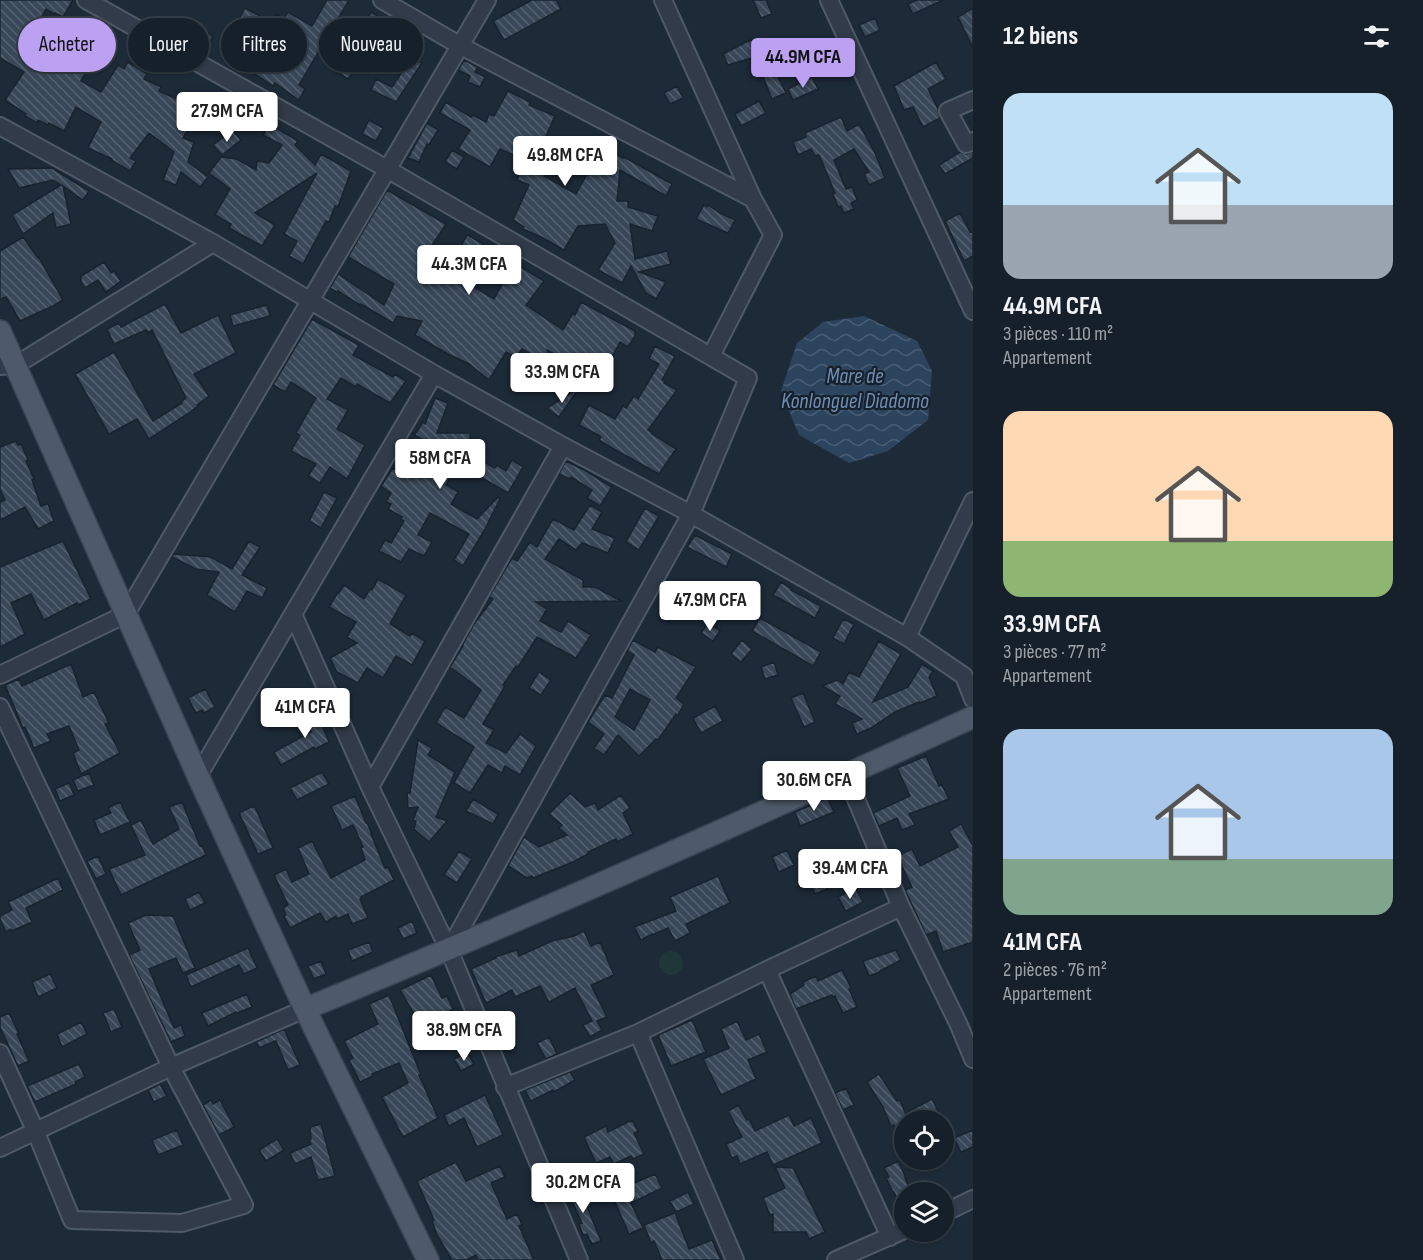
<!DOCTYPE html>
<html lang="fr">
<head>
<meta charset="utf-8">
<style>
  :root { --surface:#16202a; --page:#232d36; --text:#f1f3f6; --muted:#9ea3a8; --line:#353e47; --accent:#bca0f2 }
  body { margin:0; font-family:"Sofia Sans Condensed",sans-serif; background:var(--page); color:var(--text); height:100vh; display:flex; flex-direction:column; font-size:22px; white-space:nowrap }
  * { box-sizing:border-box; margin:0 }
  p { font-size:20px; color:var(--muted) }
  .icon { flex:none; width:33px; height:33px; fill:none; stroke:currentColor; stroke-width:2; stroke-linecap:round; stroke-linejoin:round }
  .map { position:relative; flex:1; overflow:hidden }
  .side { display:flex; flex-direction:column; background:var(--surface); width:450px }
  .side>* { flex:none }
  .banner { position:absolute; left:18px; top:18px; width:570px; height:54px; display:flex; gap:12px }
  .fabs { position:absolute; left:894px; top:1110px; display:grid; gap:12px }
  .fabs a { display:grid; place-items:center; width:60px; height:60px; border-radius:50%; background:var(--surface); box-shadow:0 2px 4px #0004,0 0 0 2px var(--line); font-size:30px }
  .price { position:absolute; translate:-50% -51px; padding:0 14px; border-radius:6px; background:#fff; color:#222; font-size:20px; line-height:39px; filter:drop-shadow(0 2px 3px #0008) }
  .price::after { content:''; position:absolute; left:50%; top:36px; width:18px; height:14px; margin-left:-9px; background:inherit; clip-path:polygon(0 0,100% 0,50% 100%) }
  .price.active { background:var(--accent); color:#111 }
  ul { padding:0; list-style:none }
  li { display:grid; align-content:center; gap:12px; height:318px; padding:0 30px }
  li span { display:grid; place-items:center; height:186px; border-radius:18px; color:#555 }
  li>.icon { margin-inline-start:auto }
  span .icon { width:108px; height:108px; fill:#fffc; stroke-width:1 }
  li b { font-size:26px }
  h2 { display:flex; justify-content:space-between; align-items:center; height:72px; padding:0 30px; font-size:26px }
  .chip { padding:0 21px; border-radius:27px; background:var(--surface); box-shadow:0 2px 4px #0004,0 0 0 2px var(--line); font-size:21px; line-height:54px }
  .chip.active { background:var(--accent); color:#111 }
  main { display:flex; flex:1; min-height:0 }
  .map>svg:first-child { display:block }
  .pitch { fill:#1f3739 }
  .water { fill:url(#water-waves) }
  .building { fill:url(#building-back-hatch); stroke:#19232f; stroke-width:1.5; fill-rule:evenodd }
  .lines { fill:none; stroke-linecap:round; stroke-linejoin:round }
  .minor-casing { stroke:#4f5967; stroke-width:20 }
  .major-casing { stroke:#3b4552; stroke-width:24 }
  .minor { stroke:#313b49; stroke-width:16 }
  .major { stroke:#4e5a69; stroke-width:21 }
  .labels { text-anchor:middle; stroke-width:4.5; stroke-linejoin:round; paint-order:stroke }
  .water-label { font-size:22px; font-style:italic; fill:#6f8eb2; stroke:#17212d }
</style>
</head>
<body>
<main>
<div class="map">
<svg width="973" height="1260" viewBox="0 0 973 1260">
  <defs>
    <pattern id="water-waves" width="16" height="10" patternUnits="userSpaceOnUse" patternTransform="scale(1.5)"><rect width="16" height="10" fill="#2d445f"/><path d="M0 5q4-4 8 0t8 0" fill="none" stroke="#495d74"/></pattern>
    <pattern id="building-back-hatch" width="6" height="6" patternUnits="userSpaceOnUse" patternTransform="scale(1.5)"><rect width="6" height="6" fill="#394859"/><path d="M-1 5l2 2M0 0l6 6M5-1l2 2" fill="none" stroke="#53606f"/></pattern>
  </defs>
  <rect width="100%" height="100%" fill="#1d2a38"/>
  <path class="pitch" d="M659 963a12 12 0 1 1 24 0a12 12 0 1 1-24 0Z"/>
  <path class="water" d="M864 316 917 341 932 371 928 420 888 451 849 463 799 435 781 391 797 343 823 322Z"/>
  <path class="building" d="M0 0H73L63 17 55 13 54 14 46 9 31 35 56 50 58 47 79 59 82 54 92 60 81 81 101 92 118 65 124 69 128 62 147 74 144 79 161 87 159 91 191 106 189 110 197 114 183 138 194 142 188 162 208 177 200 187 181 172 176 185 163 180 174 152 149 133 130 158 136 161 130 171 111 160 112 159 88 148 101 122 76 107 64 131 49 123 48 125 38 120 37 123 25 116 26 114 5 100 24 72 0 58Z
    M327 0H349L299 85 305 89 299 100 275 83 273 86 246 68V70L236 63 244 50 265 63 277 42 239 19 245 8 271 22 276 14 284 19 288 12 312 26Z
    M532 0H556L561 9 504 40 493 21Z
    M753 0H766L772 14 761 18Z
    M917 0H943L913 14 908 4Z
    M973 8V48L958 17Z
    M371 12 386 22 369 48 350 38 366 21Z
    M875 18 880 30 865 37 859 25Z
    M201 29 213 36 207 48 194 41Z
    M760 38 766 59 769 58 786 93 772 99 755 57 728 65 723 54 748 41Z
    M823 40 829 54 817 60 810 46Z
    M404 52 422 63 396 102 371 90 376 79 392 87 404 69 397 64Z
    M333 55 355 69 348 79 325 64Z
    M464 60 478 67 475 72 485 77 480 87 468 82 470 76 458 70Z
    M936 62 946 79 928 89 938 109 940 118 923 127 913 107 904 110 894 86Z
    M812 77 818 89 793 100 788 89Z
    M677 86 683 98 670 104 664 93Z
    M508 91 530 102 529 105 555 116 542 145 549 149 544 159 551 163 544 176 576 194 587 174 589 175 605 148 623 158 624 157 672 184 666 196 620 170 617 201H628V207L658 216 652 231 630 224 635 259 667 251 671 264 639 272 666 282 656 299 646 293 631 266 622 283 598 270 615 243 605 224 578 226 564 250 541 237 523 229 524 227 513 220 529 185 517 180 525 160 500 149 490 167 458 149 470 130 440 113 446 102 471 117 473 115 486 122 489 114 494 116Z
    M759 101 766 113 741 126 735 114Z
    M841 117 847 131 859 124 875 153 885 178 869 185 864 174 869 172 854 149 834 160 846 189 852 187 857 200 851 203 854 209 844 213 841 206 838 207 833 194 835 193 819 155 815 156 811 149 798 155 793 142 806 137 805 133Z
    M369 120 383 128 376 141 362 134Z
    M427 123 438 130 429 145 427 144 419 162 408 158Z
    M270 124 298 141 295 145 315 165 321 154 351 171 338 207 335 206 329 222 326 221 303 264 289 256 297 241 284 234 317 173 255 213 275 225 262 246 229 228 231 224 215 215 230 189 209 173 221 157 237 159 256 170 257 161 269 163 282 145 263 135Z
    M233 130 241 140 222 155 213 145Z
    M452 150 464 157 457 169 445 162Z
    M960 152 966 154 973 152V158L945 174 939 165Z
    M52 168 89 191 83 200 63 186 71 224 56 228 53 213 23 234 12 215 61 185 53 180 19 188 8 169Z
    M387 190 446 224 427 253 454 260 467 235H468L544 281 526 305 563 330 573 313 575 315 581 302 635 331V336L628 347 620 342 608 364 600 359 589 373 547 350 548 352 543 361 522 349 516 357 506 352 489 380 469 364 448 354 415 335 422 321 397 316 393 323 361 304 360 305 338 291V293L330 288 338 274 384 305 394 284 348 257ZM485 266 506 277 494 299 472 286Z
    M704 205 707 207 708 205 720 213 735 220 728 233 696 219Z
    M960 213 970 232 973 231V256L964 261 945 221Z
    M23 237 38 258H39L63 300 53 306 20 321 6 297 0 299V251Z
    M104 262 111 273 114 271 121 281 106 292 98 280 85 288 81 281V276Z
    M165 304 181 333 218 315 236 353 194 374 209 396 197 405 198 406 189 413 149 439 137 419 109 434 75 374 114 352 153 421 182 403 181 402 186 398 152 330 148 333 146 330 114 344 107 329 119 323 121 327Z
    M267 305 270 316 233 326 230 315Z
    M312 319 359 345 353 355 393 377 395 374 406 381 390 403 357 384 356 387 341 378 327 399 348 410 337 429 365 445 347 479 330 467 320 483 308 476 316 464 291 451 300 435 296 433 316 398 291 382 285 392 273 385Z
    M655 346 675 356 662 380 665 381 664 383 677 390 648 430 652 432 651 433 676 449 659 474 612 448 599 440 601 437 598 435 579 425 589 405 615 419 623 406 626 408 634 396 638 399 659 364 649 359Z
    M579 388 559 417 547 408Z
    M435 398 448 403 437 433H470L471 455 495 468 497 465 506 471 512 460 523 467 508 493 458 464 446 485 458 492 451 504 477 519 498 497 500 499 485 529 463 566 454 560 469 534 430 513 418 535 432 542 424 556 409 549 401 562 379 551 385 540 391 543 404 521 401 519 402 517 388 509 391 504 386 502 391 493 381 486 393 468 402 473 406 467 415 472 431 447 427 445 428 443 412 433H416L423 422 425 424Z
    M16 441 18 445 21 444 28 460 26 461 34 479 32 480 41 506 48 504 54 521 38 529 25 507 0 520V502L5 500 0 489V447Z
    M566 461 586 471 612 487 600 506 587 498 592 490 571 477 570 479 559 474Z
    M324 492 337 498 321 528 309 521Z
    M590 505 602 512 592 529 615 538 608 553 582 543 576 550 559 539 545 559 583 580V587H595L621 601 536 602 547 609 540 621 561 632 568 621 591 635 576 658 537 637 518 667 516 666 503 685 505 686 483 724 494 730 486 743 506 753 520 734 536 746 520 775 505 766 502 773 488 765 470 793 454 783 474 747 436 723 445 707 464 718 481 690 450 667 463 646H462L474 624 493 599 489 597 512 558 517 561 530 542 537 547 553 519 574 530Z
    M645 508 659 516 639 550 626 542Z
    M695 535 732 554 726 567 687 547Z
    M63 541 91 599 78 605 77 603 44 620 31 594 11 603 25 634 0 647V567Z
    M249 541 260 547 242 575 267 588 262 598 247 591 235 612 207 595 219 572 196 569 172 557 173 554 211 557 232 569Z
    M378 579 406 595 390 624 410 636 412 633 425 641 412 665 396 656 383 678 367 668 358 683 337 672 330 658 357 643 347 637 356 622 329 607 338 592 339 593 344 585 364 599 370 589 372 590Z
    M781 582 792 589 791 590 821 606 815 618 773 595Z
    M760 618 821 652 813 666 752 631Z
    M843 619 854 624 844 644 833 638Z
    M708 623 720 631 713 641 701 633Z
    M633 640 655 652 658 647 696 667 676 698 684 704 678 715 676 714 658 740 656 739 639 756 618 735 604 755 594 748 604 734 588 722 605 695 612 698 634 655 627 651ZM630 689 650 700 634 730 615 717Z
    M742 640 752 649 741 662 731 654Z
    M879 641 901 654 873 702 908 687 922 664 933 671 929 677 937 696 920 703 919 702 895 712 871 728 857 734 852 723 862 719 835 704 840 696 822 686 837 680 843 684 849 672 859 677Z
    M774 662 778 675 765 679 761 667Z
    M71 664 83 697 94 692 109 723 105 724 120 753 81 774 73 753 79 750 69 726 47 734 51 741 34 748 25 727 23 728 5 685 19 679 22 686Z
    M539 672 551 680 541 695 529 688Z
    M205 689 215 707 204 713 202 710 196 713 188 698Z
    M803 693 815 722 804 727 791 698Z
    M314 706 329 742 315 749 314 747 281 765 274 752 311 732 303 710Z
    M715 706 723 721 701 733 693 718Z
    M418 740 432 748 428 755 455 772 436 817 447 821 429 842 414 829 416 821 413 820 418 807 408 808 407 793H410Z
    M926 756 939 786 942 785 949 799 909 814 915 825 902 830 897 818 879 826 873 813 910 796 897 768Z
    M322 772 329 784 297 800 290 788Z
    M89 773 94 785 78 791 73 780Z
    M69 783 74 795 60 801 55 789Z
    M570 793 585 807 595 803 598 810 621 795 630 808 623 813 633 834 617 842 616 839 588 852V854L573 862 533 878 532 876 527 878 508 866 524 837 539 847 567 835 559 828 562 825 549 814Z
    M355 796 366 823H367L372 834H371L385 868 388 867 394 880 361 897 362 898 360 899 368 918 352 924 348 914 337 919 336 916 326 922 320 913 290 928 284 916 286 915 283 908 288 905 274 875 286 869 292 882 309 874 298 848 312 841 331 878 365 860 361 848 363 847 353 825 342 830 331 806Z
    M827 798 834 812 800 826 795 812Z
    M473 799 498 814 493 824 466 811Z
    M120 802 130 822 100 835 94 820 111 813 108 808Z
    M182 802 200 846 202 845 206 855 121 895 109 869 145 855 131 825 141 820 153 844 179 829 169 807Z
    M251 807H255L273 848 258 854 239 813Z
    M961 824 973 846V942L943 952 936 931 926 935 916 913 905 890 912 887 897 856 912 849 920 866 958 847 949 831Z
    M787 850 794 865 779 872 772 857Z
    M459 851 472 859 457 883 444 875Z
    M98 856 106 874 96 879 87 861Z
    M820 874 827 889 815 894 809 879Z
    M718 876 730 903 686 924 690 933 675 941 668 928 652 935V934L641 940 634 927 676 911 670 897Z
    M58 878 63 890 26 908 32 922 12 931 11 929 6 932 0 919V916L12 910 8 902Z
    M855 888 863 902 846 911 838 897Z
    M199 892 205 903 190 910 185 899Z
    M146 915 173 916 195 968 183 973 176 958 149 969 174 1028 181 1025 185 1036 171 1042 129 955 140 950 128 923Z
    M412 921 417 933 403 939 398 928Z
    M584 931 591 946 600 942 614 975 591 985 607 1017 597 1021 602 1030 590 1037 583 1025 592 1021 575 988 549 1002 540 986 515 997 512 990 486 1003 471 969 496 958 495 957 517 950 519 956 552 941 574 936Z
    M369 942 373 952 352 961 348 950Z
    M248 948 257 968 244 974 239 965 191 987 186 975Z
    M896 950 901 960 880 971V972L869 976 863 961Z
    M321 961 326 974 314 979 308 966Z
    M842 970 851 988 849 989 857 1007 843 1013 835 996 833 997 832 995 796 1009 790 994 804 985 803 982 816 976 818 981Z
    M50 974 57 988 38 997 32 982Z
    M431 975 442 998 447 996 453 1009 446 1013 452 1024 427 1036 400 990Z
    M247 994 252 1007 237 1013 236 1012 208 1026 202 1013Z
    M389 995 421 1075H419L438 1118 403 1137 382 1097 408 1083 399 1063 372 1074 373 1076 360 1082 349 1060 353 1058 344 1041 378 1024 369 1004Z
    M114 1009 122 1027 111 1032 103 1013Z
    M9 1013 19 1034H17L29 1061 18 1066 0 1027V1017Z
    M692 1020 706 1052 671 1066 658 1035Z
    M737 1021 746 1040 759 1034 767 1052 748 1060 756 1079 721 1095 703 1059 729 1048 721 1029Z
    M81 1022 87 1034 62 1047 57 1034Z
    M284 1029 300 1065 288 1070 276 1041H275L259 1048 256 1042Z
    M549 1037 557 1054 546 1059 537 1043Z
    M467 1052 474 1064 461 1071 454 1059Z
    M79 1064 85 1077 75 1082 76 1084 35 1102 27 1086Z
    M570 1072 575 1080 554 1092 553 1090 531 1101 525 1090Z
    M879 1074 897 1101 900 1100 908 1120H904V1150L894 1125 891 1126 883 1107 867 1082Z
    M160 1084 167 1096 154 1102 148 1090Z
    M846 1088 854 1105 843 1110 835 1093Z
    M485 1095 503 1135 477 1147 464 1118 449 1126 444 1115Z
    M932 1099 941 1117 934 1120H913L909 1111Z
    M211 1100 213 1104 220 1100 234 1127 219 1135 203 1105Z
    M738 1105 747 1120 749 1119 755 1131 789 1115 794 1126 811 1118 822 1143 773 1165 767 1152 740 1164 737 1156 732 1158 726 1144 742 1137 728 1111Z
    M632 1120 638 1131 634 1133 644 1154 633 1159 631 1156 614 1164 610 1157 596 1163 584 1137 606 1126 608 1132Z
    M321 1124 335 1176 318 1180 311 1157 295 1164 290 1153 311 1144 309 1140 311 1139 310 1127Z
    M177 1130 183 1145 158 1155 152 1140Z
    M973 1130V1147L961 1152 954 1138Z
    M277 1139 284 1150 266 1161 259 1150Z
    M898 1161 906 1178H905L911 1192H904V1216L894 1192H893L886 1178 889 1177 884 1168Z
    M456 1162 466 1181 500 1166 505 1177 491 1183 507 1219 517 1214 522 1225 519 1226 534 1260H478L476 1255 466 1260H452L437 1235 432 1221 434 1220 417 1181Z
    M775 1167 793 1168 825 1232 809 1239 806 1232H773V1214L770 1215 763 1198 785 1188Z
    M655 1174 662 1188 631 1203 643 1228 629 1234 611 1193Z
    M573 1182 586 1204 601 1241 592 1244 587 1234 583 1235 579 1224 582 1223 565 1186Z
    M688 1192 694 1204 676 1212 670 1201Z
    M675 1213 689 1249 712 1240 721 1260H662L654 1241 651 1243 644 1225Z"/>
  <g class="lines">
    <g class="minor-casing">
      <path id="minor" d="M86 0 387 169 748 378 691 514 449 950
        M382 0 459 45 753 199
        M663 0 753 199 773 235 711 356
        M829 0 973 311
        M973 100 948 111 966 144 973 141
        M0 126 213 243 434 374 563 446 691 514 907 637 964 676 973 699
        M0 366 16 365 213 243
        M293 614 370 787 449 950 579 1260
        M907 637 973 501
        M0 675 126 614 487 0
        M0 707 171 1067 244 1205 182 1223 72 1220 35 1130 0 1053
        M846 775 901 907 958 1023 973 1059
        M198 776 434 374
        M370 787 563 446
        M767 970 890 1237
        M638 1033 735 1260
        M505 1087 638 1033 767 970 901 907
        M0 1148 171 1067 305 1009
        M944 1213 973 1199
        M836 1260 904 1230"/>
    </g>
    <g class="major-casing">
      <path id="major" d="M0 331 198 776 305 1009 428 1260
        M305 1009C530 917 752 818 973 717"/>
    </g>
    <use href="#minor" class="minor"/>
    <use href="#major" class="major"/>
  </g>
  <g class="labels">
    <g class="water-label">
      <text x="855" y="383">Mare de<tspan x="855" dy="25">Konlonguel Diadomo</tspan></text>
    </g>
  </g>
</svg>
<div class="fabs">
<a><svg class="icon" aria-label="locate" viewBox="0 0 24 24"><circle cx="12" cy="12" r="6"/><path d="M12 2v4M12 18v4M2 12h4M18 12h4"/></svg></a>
<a><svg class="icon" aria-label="layers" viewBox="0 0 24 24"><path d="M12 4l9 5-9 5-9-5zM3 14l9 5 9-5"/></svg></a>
</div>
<b class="price active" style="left:803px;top:89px">44.9M CFA</b>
<b class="price" style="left:227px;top:143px">27.9M CFA</b>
<b class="price" style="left:565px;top:187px">49.8M CFA</b>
<b class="price" style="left:469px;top:296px">44.3M CFA</b>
<b class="price" style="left:562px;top:404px">33.9M CFA</b>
<b class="price" style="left:440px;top:490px">58M CFA</b>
<b class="price" style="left:710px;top:632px">47.9M CFA</b>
<b class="price" style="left:305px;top:739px">41M CFA</b>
<b class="price" style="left:814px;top:812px">30.6M CFA</b>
<b class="price" style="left:850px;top:900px">39.4M CFA</b>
<b class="price" style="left:464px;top:1062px">38.9M CFA</b>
<b class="price" style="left:583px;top:1214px">30.2M CFA</b>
<div class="banner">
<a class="chip active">Acheter</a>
<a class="chip">Louer</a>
<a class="chip">Filtres</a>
<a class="chip">Nouveau</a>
</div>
</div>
<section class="side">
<h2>12 biens<svg class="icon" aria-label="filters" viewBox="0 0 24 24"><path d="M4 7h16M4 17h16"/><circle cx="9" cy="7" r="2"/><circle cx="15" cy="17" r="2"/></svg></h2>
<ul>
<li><span style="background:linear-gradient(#bfe0f5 60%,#9aa5b1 0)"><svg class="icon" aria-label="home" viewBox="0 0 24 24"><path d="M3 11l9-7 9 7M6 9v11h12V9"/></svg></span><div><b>44.9M CFA</b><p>3 pièces · 110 m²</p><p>Appartement</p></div></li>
<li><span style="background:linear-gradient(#ffd9b3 70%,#8fb573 0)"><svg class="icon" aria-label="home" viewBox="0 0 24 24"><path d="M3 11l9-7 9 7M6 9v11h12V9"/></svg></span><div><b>33.9M CFA</b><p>3 pièces · 77 m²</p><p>Appartement</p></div></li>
<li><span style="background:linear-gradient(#a9c7e8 70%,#7fa58c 0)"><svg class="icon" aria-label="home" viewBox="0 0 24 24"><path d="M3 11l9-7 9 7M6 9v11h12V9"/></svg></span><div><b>41M CFA</b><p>2 pièces · 76 m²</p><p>Appartement</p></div></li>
</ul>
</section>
</main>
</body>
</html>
